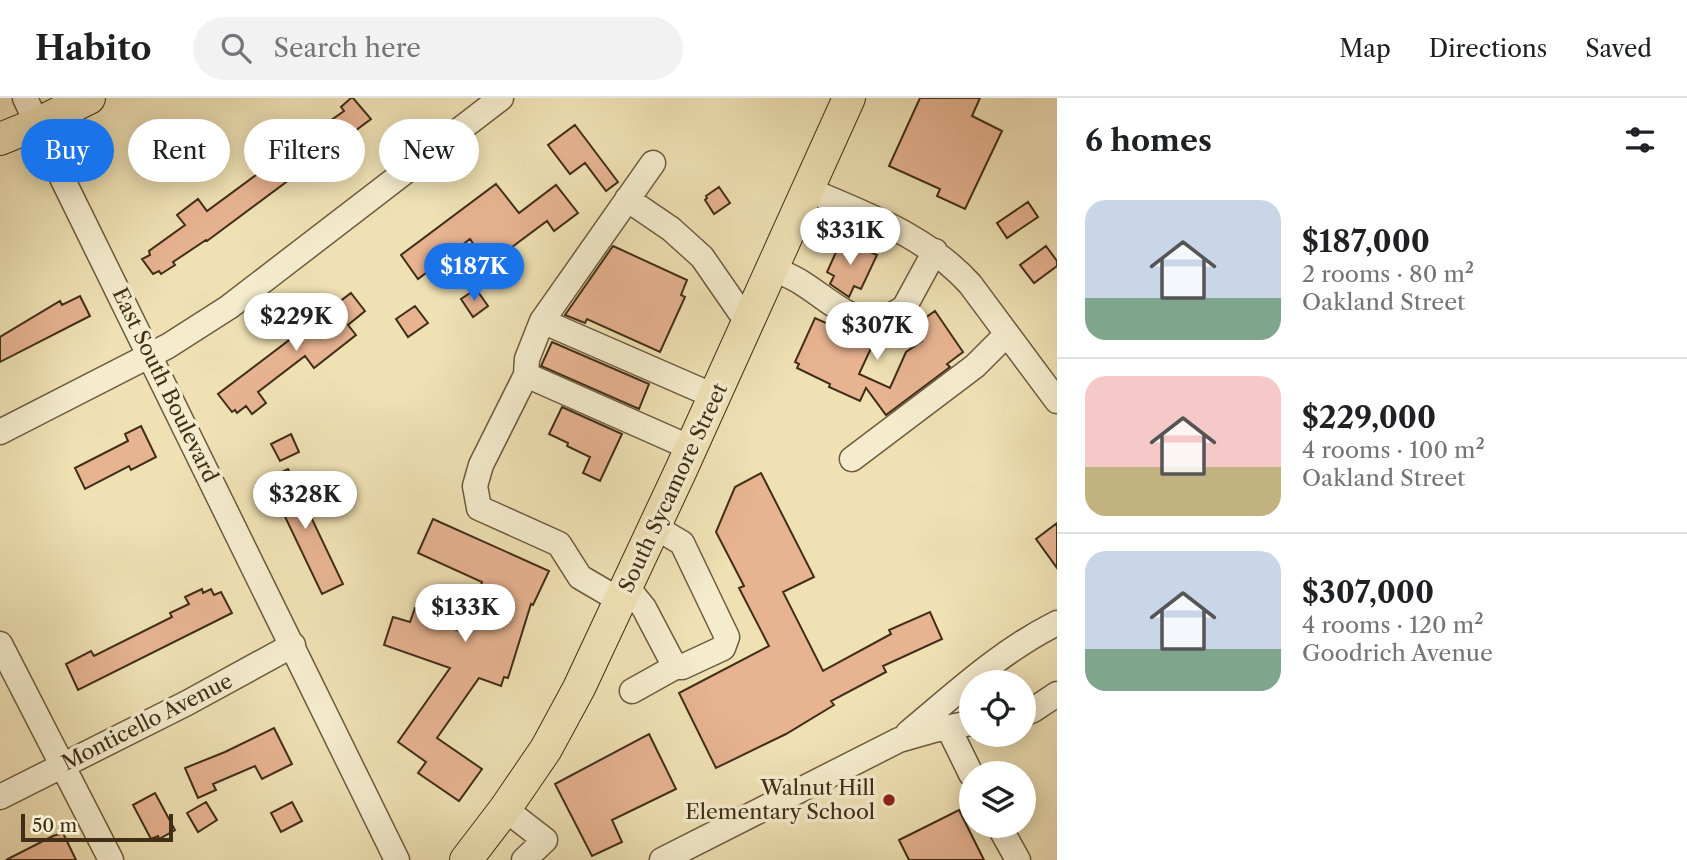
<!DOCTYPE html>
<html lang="en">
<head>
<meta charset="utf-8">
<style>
  :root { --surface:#fff; --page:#f2f2f2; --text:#202124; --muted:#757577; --line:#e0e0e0; --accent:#1a73e8 }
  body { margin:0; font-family:"Libre Caslon Text",serif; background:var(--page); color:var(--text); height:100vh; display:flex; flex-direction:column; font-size:26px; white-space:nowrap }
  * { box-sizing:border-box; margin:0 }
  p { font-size:23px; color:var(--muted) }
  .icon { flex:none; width:38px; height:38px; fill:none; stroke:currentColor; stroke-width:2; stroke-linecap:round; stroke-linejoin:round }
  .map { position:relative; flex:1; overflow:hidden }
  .sheet { display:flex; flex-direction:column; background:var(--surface); width:630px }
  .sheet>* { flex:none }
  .top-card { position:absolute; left:21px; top:21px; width:665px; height:63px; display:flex; gap:14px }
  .fabs { position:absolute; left:959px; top:572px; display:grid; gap:14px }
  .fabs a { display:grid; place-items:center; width:77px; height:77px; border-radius:50%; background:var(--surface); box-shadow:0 4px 18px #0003; font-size:35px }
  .scale { position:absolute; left:21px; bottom:18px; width:152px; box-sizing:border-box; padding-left:7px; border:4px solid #402e17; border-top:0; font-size:19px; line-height:24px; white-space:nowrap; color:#402e17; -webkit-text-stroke:5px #f5ecce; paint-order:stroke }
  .price { position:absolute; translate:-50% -60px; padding:0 16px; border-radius:24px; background:#fff; color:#222; font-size:23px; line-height:46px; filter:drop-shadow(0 2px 4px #0008) }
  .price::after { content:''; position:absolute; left:50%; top:42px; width:21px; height:16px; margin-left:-10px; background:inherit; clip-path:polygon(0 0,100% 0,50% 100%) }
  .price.current { background:var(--accent); color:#fff }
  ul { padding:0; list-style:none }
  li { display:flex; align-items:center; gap:21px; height:175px; padding:0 28px }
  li+li { border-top:2px solid var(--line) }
  li span { display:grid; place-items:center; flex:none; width:196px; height:140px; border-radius:21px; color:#555 }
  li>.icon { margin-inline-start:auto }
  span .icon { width:84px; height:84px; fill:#fffc; stroke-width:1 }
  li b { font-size:30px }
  h2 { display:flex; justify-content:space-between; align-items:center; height:84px; padding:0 28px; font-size:30px }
  .chip { padding:0 24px; border-radius:32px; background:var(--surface); box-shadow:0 4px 18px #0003; font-size:24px; line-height:63px }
  .chip.current { background:var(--accent); color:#fff }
  header { display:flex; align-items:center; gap:42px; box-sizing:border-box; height:98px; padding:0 35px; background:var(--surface); border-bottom:2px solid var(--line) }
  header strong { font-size:33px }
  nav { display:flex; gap:38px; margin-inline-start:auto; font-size:24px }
  .search { width:490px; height:63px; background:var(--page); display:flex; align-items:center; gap:18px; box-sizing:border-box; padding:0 24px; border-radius:38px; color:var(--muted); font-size:26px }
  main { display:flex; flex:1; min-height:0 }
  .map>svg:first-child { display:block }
  .building { fill:#e7b391; stroke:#402e17; stroke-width:2 }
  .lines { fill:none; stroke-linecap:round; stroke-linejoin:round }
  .minor-casing { stroke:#6c5b3e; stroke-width:27 }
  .major-casing { stroke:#402e17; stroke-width:34 }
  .minor { stroke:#f5ecce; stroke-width:24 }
  .major { stroke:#efe1b4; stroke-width:32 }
  .poi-dot { fill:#8f2418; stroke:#f5ecce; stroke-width:2.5 }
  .labels { text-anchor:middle; stroke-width:7; stroke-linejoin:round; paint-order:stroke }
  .street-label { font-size:21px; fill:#402e17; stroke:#f5ecce }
  .poi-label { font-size:21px; fill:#402e17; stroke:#f5ecce; text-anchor:end }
</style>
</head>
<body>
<header>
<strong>Habito</strong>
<div class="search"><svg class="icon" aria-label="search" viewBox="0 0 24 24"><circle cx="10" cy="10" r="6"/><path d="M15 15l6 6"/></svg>Search here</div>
<nav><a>Map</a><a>Directions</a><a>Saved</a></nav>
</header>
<main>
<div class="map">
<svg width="1057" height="762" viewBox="0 0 1057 762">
  <rect width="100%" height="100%" fill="#efe1b4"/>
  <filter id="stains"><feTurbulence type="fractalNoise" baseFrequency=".00286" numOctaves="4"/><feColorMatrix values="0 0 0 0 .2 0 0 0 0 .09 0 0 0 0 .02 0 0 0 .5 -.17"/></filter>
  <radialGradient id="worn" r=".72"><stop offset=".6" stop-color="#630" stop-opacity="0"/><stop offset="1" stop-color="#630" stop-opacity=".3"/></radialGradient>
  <path class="building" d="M351 0H353L371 21 207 143 206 142 173 164 175 167 161 176 159 173 153 176 142 161 150 157 149 153 185 127 177 117 198 101 207 113 275 63 272 59 307 31 313 26 317 32 344 13 341 9Z
    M920 0H980L972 18 1002 33 965 111 937 98 940 91 889 68Z
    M575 27 618 84 606 93 585 65 570 76 548 47Z
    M496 86 519 115 556 87 578 115 554 133 547 123 504 155 511 165 494 177 470 141 418 181 401 157Z
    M719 89 730 105 714 116 705 102 707 100 706 98Z
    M1028 104 1038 119 1007 140 997 125Z
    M842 141 877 157 861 191 854 188 849 199 830 186 834 178 827 174Z
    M613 148 687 182 681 197 685 199 660 254 587 221 585 225 565 217Z
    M1046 148 1057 163V168L1034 185 1020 167Z
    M476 191 488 208 473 219 461 201Z
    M351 195 365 213 348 227 356 237 314 270 305 258 258 294 266 305 252 316 246 308 237 315 235 312 232 314 218 296 301 233 298 229 322 211 336 200 339 204Z
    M80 198 90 218 0 264V239L60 203 62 207Z
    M415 208 428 225 408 239 396 221Z
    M935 213 963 254 947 266 950 269 886 317 866 290 860 303 829 289 830 286 797 270 799 266 795 264 815 220 873 246 859 276 890 290 906 254 922 243 915 234 924 227 921 223Z
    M552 244 649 286 639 311 541 268Z
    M562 309 622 336 600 383 583 375 590 359 567 348 568 345 549 336Z
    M141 328 156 359 131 372 129 368 85 391 75 370 128 343 125 336Z
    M291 336 299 354 280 363 271 346Z
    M288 371 343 486 322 496 267 381Z
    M761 375 814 479 783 494 823 573 891 536 889 532 930 514 942 541 883 568 886 574 831 603 834 607 786 636 716 670 679 595 769 548 739 490 744 488 716 434 735 389Z
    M433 421 549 473 533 507 531 506 508 580 504 579 501 588 479 580 437 640 482 671 459 703 418 675 426 664 398 644 450 570 384 547 393 519 410 524 415 510 438 517 435 524 465 535 482 484 418 455Z
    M1057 425V470L1036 441Z
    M202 491 203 495 211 491 214 497 221 494 232 515 78 592 66 566 91 553 94 558 172 519 170 515 189 506 185 499Z
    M274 630 292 666 262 681 255 668 213 686 216 692 198 700 185 670 225 654Z
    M649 636 676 691 612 722 622 744 592 758 555 686Z
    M155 695 175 732 159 741 158 738 151 741 133 707Z
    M206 704 217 722 198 734 187 715Z
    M292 704 302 723 281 734 271 715Z
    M959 712 984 762H909L899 742Z
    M63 735 76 762H6L53 738Z"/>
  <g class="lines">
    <g class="minor-casing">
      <path id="minor" d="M25 0 64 84 397 762
        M653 65 542 223 714 298
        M807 91C868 118 924 136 970 186L1057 303
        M627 101 671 131 702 159 747 224
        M772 170C782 175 793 179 802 185 830 203 842 217 876 226L904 210 935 153
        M542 223 527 261 526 277 481 367 475 388 479 410 559 446 580 479 621 503
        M526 277 691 350
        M0 334 168 248 229 209 501 0
        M852 361 975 268 1007 236
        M627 489 644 510 675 569H682L723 550 727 539 682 445 655 429
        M0 546 111 762
        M632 593 675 569
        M1024 616 1033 612 1057 596
        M948 629 971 676
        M908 635C956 595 1001 553 1057 525
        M0 699 187 605 293 547
        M505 711 545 742 524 762
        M999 728 1018 762
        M662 762 899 642 934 632 971 625"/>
    </g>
    <g class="major-casing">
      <path id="major" d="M0 41 37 26 89 0
        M466 762 505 711 546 651 579 590 681 372 849 0"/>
    </g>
    <use href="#minor" class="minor"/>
    <use href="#major" class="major"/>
  </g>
  <circle class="poi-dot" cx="889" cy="702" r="7"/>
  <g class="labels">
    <g class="street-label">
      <text transform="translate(165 287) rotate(64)" y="7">East South Boulevard</text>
      <text transform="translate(673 390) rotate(-65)" y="7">South Sycamore Street</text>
      <text transform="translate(147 624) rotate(-27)" y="7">Monticello Avenue</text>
    </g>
    <g class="poi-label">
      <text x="875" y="697">Walnut Hill<tspan x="875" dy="24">Elementary School</tspan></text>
    </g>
  </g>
  <rect width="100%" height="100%" filter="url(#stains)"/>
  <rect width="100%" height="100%" fill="url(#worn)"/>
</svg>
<div class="fabs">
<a><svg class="icon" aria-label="locate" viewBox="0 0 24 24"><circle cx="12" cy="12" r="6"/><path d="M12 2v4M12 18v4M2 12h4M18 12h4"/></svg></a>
<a><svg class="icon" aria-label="layers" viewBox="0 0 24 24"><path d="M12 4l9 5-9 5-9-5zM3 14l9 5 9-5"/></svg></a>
</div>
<div class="scale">50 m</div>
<b class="price" style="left:850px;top:169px">$331K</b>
<b class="price current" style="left:474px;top:205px">$187K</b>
<b class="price" style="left:296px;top:255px">$229K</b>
<b class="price" style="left:877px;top:264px">$307K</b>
<b class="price" style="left:305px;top:433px">$328K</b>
<b class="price" style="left:465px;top:546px">$133K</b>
<div class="top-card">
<a class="chip current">Buy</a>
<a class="chip">Rent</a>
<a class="chip">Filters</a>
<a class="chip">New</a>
</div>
</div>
<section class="sheet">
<h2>6 homes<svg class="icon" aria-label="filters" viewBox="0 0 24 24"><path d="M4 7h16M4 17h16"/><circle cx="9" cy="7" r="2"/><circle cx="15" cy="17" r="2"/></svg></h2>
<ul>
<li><span style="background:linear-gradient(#c9d6e8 70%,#7fa58c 0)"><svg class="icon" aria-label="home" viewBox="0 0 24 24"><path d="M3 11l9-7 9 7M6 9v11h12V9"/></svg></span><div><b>$187,000</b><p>2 rooms · 80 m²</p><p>Oakland Street</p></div></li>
<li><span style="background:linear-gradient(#f6c9c9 65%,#c2b280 0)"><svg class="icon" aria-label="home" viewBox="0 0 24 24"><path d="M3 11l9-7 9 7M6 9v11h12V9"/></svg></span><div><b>$229,000</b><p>4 rooms · 100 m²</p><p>Oakland Street</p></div></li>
<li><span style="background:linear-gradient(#c9d6e8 70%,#7fa58c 0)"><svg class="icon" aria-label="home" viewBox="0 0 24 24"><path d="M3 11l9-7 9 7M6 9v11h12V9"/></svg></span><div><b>$307,000</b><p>4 rooms · 120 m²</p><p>Goodrich Avenue</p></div></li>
</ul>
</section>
</main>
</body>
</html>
